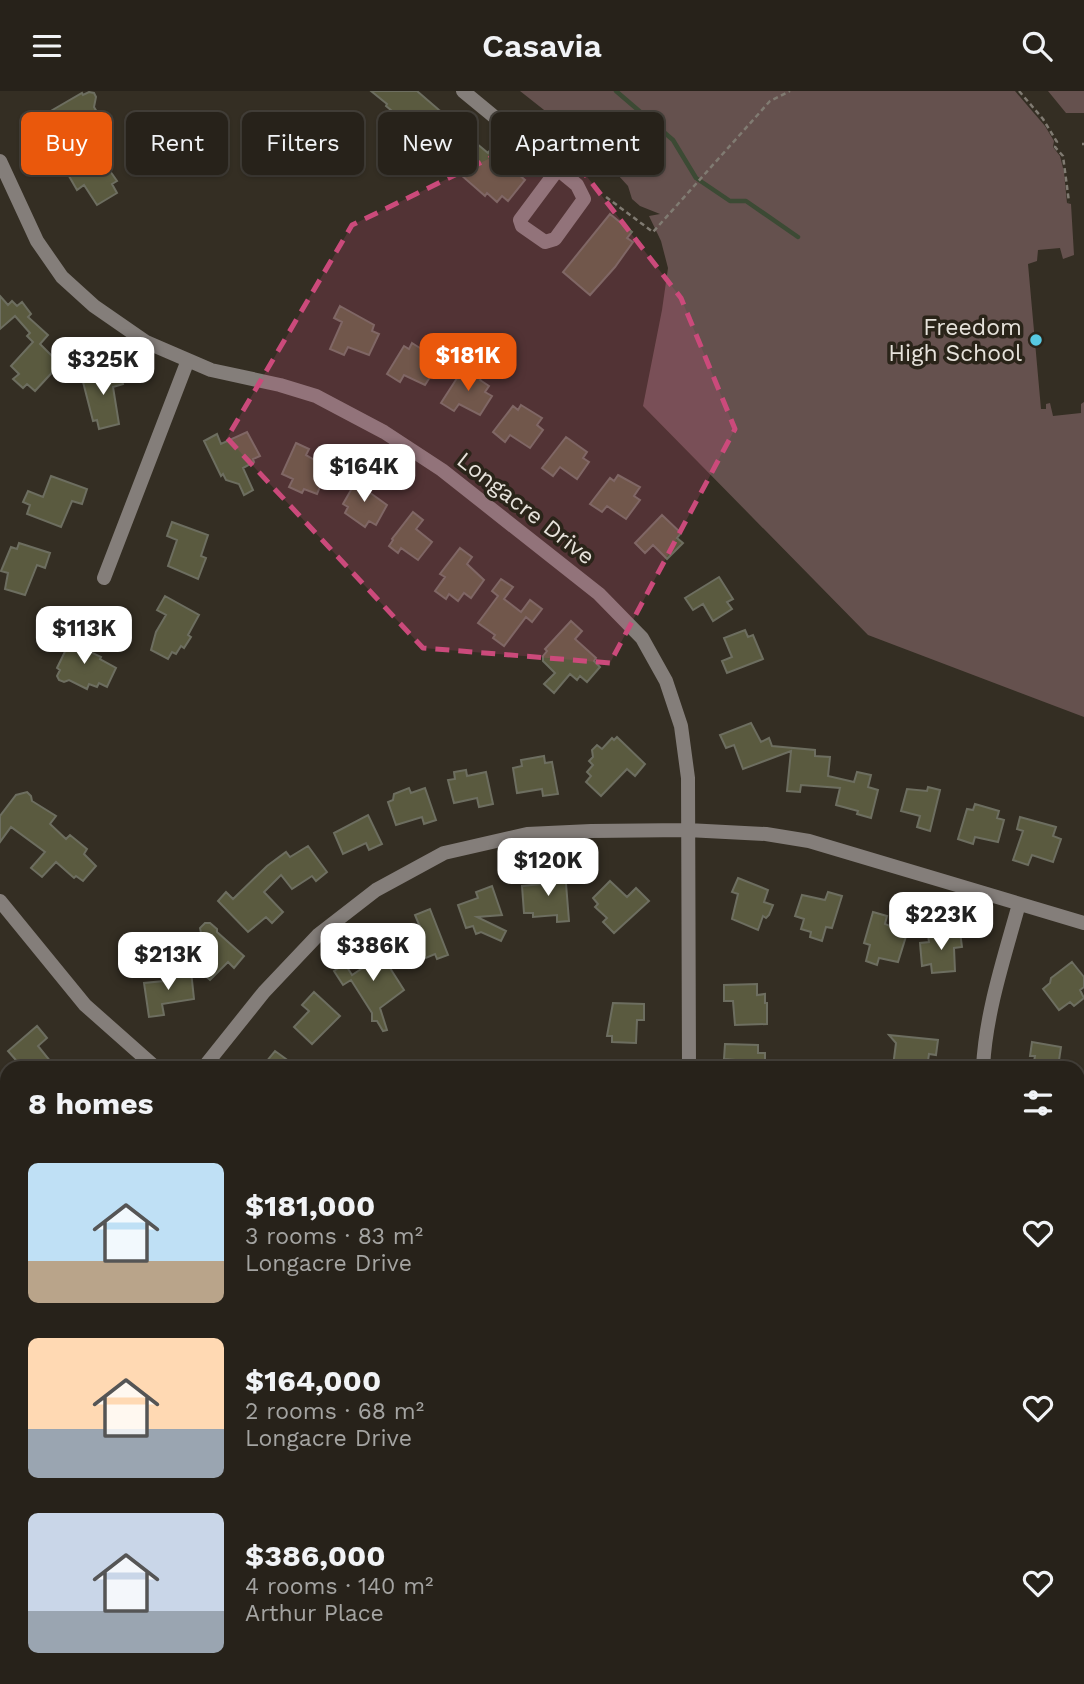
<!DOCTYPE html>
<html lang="en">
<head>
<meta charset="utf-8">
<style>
  :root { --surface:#27221a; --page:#332f27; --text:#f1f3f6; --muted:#a4a4a2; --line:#433f39; --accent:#ea580c }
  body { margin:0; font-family:"Work Sans",sans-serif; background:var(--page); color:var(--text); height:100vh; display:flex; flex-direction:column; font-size:26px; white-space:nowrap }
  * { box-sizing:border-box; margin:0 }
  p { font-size:23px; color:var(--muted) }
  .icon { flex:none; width:38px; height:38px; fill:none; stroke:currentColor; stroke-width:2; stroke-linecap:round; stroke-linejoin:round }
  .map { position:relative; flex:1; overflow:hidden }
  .sheet { position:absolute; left:0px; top:970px; width:1085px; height:625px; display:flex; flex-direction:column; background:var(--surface); border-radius:21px 21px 0 0; box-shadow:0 2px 5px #0004,0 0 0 2px var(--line) }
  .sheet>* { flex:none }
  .guide { position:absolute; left:21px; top:21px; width:700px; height:63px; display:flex; gap:14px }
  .price { position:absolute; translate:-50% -60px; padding:0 16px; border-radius:14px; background:#fff; color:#222; font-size:23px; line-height:46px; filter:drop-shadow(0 2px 4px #0008) }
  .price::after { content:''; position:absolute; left:50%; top:42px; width:21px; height:16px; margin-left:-10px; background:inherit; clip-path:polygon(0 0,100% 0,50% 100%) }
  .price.active { background:var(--accent); color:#fff }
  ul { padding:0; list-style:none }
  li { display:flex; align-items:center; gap:21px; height:175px; padding:0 28px }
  li span { display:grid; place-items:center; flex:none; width:196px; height:140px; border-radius:10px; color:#555 }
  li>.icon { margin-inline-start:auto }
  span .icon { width:84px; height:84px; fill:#fffc; stroke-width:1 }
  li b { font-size:30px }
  h2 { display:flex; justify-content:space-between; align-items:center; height:84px; padding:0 28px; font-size:30px }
  .chip { padding:0 24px; border-radius:10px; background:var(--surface); box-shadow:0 2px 5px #0004,0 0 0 2px var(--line); font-size:24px; line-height:63px }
  .chip.active { background:var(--accent); color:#fff }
  header { display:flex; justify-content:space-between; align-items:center; height:91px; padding:0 28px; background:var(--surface); font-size:32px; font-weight:600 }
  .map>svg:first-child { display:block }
  .green { fill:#65514e }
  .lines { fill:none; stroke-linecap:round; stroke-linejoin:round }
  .stream { stroke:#3c4a34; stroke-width:4.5 }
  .building { fill:#5a5a3f; stroke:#6d6e60; stroke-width:2 }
  .path { stroke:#807b72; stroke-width:2.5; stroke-dasharray:5 3.5; stroke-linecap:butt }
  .minor { stroke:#847e7a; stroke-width:14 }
  .marked { fill:#cb4a7b; fill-opacity:0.2; stroke:#cb4a7b; stroke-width:5; stroke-dasharray:14 9; stroke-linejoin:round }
  .poi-dot { fill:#57c9e2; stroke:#2a2419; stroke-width:2.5 }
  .labels { text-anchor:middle; stroke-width:7; stroke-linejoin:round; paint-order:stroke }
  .poi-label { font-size:23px; fill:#e6e2db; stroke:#2a2419; text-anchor:end }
  .street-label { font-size:23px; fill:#e6e2db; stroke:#2a2419 }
</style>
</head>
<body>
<header><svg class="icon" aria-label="menu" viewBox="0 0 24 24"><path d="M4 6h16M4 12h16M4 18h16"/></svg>Casavia<svg class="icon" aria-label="search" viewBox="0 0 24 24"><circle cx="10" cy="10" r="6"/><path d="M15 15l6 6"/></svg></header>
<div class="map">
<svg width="1084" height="1593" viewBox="0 0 1084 1593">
  <rect width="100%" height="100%" fill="#342e23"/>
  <path class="green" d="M520 0H1015L1045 35 1054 50 1053 56 1060 65 1064 81 1067 112 1071 113 1074 164 1063 168 1060 157 1038 159 1037 170 1028 173 1041 318H1046V313L1050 312 1053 325 1081 322V313L1084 311V626L868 544 643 315 662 219 668 177 661 150 649 125 660 123 640 115 632 108 628 95 596 60Z
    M1048 0H1084V22H1066Z
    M1078 1148 1084 1149V1261H1078Z"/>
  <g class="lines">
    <path class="stream" d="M616 0 673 49 696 87 730 110H746L798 146"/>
  </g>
  <path class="building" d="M371 0H417L439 19 451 27 452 26 467 38 464 42 488 62 490 59 525 89 508 110 502 105 497 111 487 102 485 105 461 84 465 79 441 57 437 62 426 54 425 55 388 25 392 20 386 15 387 13Z
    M89 1 94 2 96 6 94 16 103 31 100 33 104 40 81 53 66 29 57 34 49 21 82 2 83 4Z
    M96 68 109 70 111 74 110 80 117 90 112 93 117 102 97 114 84 94 77 99 69 85Z
    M610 123 632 141 627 147 633 151 615 176 590 204 563 181Z
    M0 205 8 214 12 210 17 215 22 211 31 223 28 226 48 244 40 253 55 268 65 258 76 268 65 279 59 274 35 300 27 293 23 297 13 288 19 283 11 275 33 251 27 245 30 242 15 225 0 238Z
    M340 215 374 234 372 240 379 243 369 264 348 256 344 264 330 258 342 231 334 227Z
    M412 252 423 259 425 256 435 262 430 270 437 275 425 294 404 284 400 291 387 283 404 255 409 258Z
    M471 276 483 283 480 289 489 295 485 301 492 305 480 324 459 313 454 320 441 312 459 284 464 287Z
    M119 278 123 293 113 296 119 333 99 338 97 329 93 330 82 287Z
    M521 314 542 327 537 334 543 339 530 357 510 344 505 351 493 341 513 315 518 319Z
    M247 341 260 365 253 368 254 371 243 377 253 399 244 404 239 393 226 389 223 383 221 385 204 350 217 343 221 353Z
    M566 346 587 361 583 367 589 371 577 388 560 376 553 385 542 377Z
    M296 352 309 358 306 364 328 377 317 403 304 398 302 402 289 396 293 388 282 383Z
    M618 384 640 396 634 405 640 409 626 428 607 415 602 421 590 413 610 387 614 390Z
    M51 385 87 398 82 413 72 410 61 436 27 423 30 414 23 411 28 400 43 406Z
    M359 385 373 393 369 401 387 414 376 434 369 430 365 436 345 422 348 416 343 413Z
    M413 421 423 429 416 438 432 451 418 469 401 457 398 462 389 455 393 449 392 448Z
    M662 424 681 442 677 447 683 452 667 468 653 454 645 462 635 452Z
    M172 431 208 444 201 465 206 467 198 488 168 475 177 449 167 445Z
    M19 452 50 462 45 477 37 474 25 504 5 498 8 482 1 480 11 456 17 458Z
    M460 457 472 466 467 473 484 489 471 507 464 502 458 510 449 503 446 508 435 500 445 486 440 483Z
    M719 486 733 508 727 511 732 518 713 530 703 513 693 519 685 507Z
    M501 488 513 496 504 508 521 521 530 509 542 518 532 531 526 526 504 555 493 547 495 544 478 532 498 505 492 500Z
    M165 505 199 524 188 544 191 546 184 557 181 555 176 563 172 561 168 568 151 559 156 541 166 524 157 519Z
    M571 530 582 540 575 548 596 567 594 570 600 576 587 591 580 585 577 589 570 583 554 602 544 593 555 582 543 570V565L547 560 545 558Z
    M745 539 748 546 753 544 763 568 727 582 722 570 732 566 724 547Z
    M74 542 88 549 84 558 101 566 100 568 116 577 107 596 99 592 97 596 89 593 87 598 69 589 64 591 59 589 57 585 60 579 57 577Z
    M751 632 761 651 769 647 772 655 815 659V665L830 666 828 685 854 691 857 681 871 684 868 696 878 699 871 727 857 723 858 720 836 714 840 697 801 694 800 701 787 700 791 660 743 678 734 654 726 657 720 644Z
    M617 646 645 673 635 685 627 678 601 705 586 691 591 685 587 681 593 674 589 670 593 666 592 659 597 654 602 658 612 647 614 649Z
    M544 665 545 672 552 671 558 703 543 705 542 698 517 702 513 677 522 675 521 669Z
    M466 679 467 685 486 681 493 713 479 716 477 707 454 712 448 689 455 688 454 681Z
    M928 696 940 699 930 740 917 736 920 725 901 720 907 698 927 700Z
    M409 697 411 702 425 697 436 729 424 733 422 726 396 734 388 711 393 709 394 703Z
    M27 701 31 705 32 710 56 725 50 733 66 748 70 744 87 758 84 763 96 775 83 790 76 785 74 787 56 771 42 786 31 777 45 761 11 736 0 751V725L16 704Z
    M975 713 999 720 997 727 1004 729 998 751 975 746 973 753 958 748 967 718 973 719Z
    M368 724 382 753 369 759 366 752 343 763 334 742Z
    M1020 726 1056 736 1053 745 1061 748 1053 771 1032 764 1028 774 1013 769 1023 740 1017 738Z
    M308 755 327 781 316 790 312 785 292 798 281 784 264 801 283 821 272 832 266 826 248 841 218 810 226 801 233 808 267 775 286 761 290 766Z
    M565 780 569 830 557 831V824L533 826V822H524L522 795 551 792 550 781Z
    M738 787 768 799 764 811 773 814 769 824 766 827 763 825 758 839 732 828 738 803 732 801Z
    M610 790 627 806 636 797 649 810 614 842 603 831 607 827 595 816 598 813 593 807Z
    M492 795 502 824 477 826 506 840 501 850 481 841 476 843 473 835 466 837 458 814 478 807 476 801Z
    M828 801 842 805 832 837 826 836 822 850 810 846 811 841 801 838 804 828 795 825 802 804 825 809Z
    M430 818 448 864 437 868 435 863 416 871 413 865 406 868 396 846 420 836 415 824Z
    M873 821 887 825 885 833 907 842 898 871 879 867 877 874 866 870 870 854 864 852Z
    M205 832H210L217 838V841L244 865 234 877 228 871 210 889 193 874 198 869 193 864 207 848 201 842 200 837Z
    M960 841 962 856 954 857 955 880 932 882 931 873 922 875 920 852 929 851 928 844Z
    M374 852 404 899 380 917 387 939 383 940 377 930H372V922L351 889 343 894 334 880 345 873 352 884 370 872 362 859Z
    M1072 871 1084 886V896L1080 899 1084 907 1074 915 1070 911 1059 919 1043 898 1050 892 1051 887Z
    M191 880 194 908 162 913 164 924 149 926 144 892 164 890V884Z
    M757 893V904L765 903V912H767V933L735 934 733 910H724V894Z
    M314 901 340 925 312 953 294 936 309 920 302 914Z
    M613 912 644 913V929H637L636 952 612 951V945H607Z
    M37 935 47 947 38 955 55 976H22L8 960Z
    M889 944 938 949 936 964 929 963 927 976 893 975 896 952Z
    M1032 951 1061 956 1058 976H1033L1035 965H1030Z
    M725 953 758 954V962H765V976H735V969L724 968Z
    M275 960 297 976H273L266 971Z"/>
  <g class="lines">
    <path class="path" d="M1019 0 1043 28 1057 51 1055 56 1063 65 1069 111
      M1082 53H1084
      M606 106 653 141 770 10 790 0
      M0 1307 7 1303"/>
    <path class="minor" d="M463 0 577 94 584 108 555 148 545 151 522 135 520 129 558 78
      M0 70 37 150 62 186 94 215 146 251 211 279 280 294 316 305 384 341 442 379 599 503 642 547 666 590 681 635 688 687 689 976
      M104 487 188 269
      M0 810 85 914 155 976
      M204 976 264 901 318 844 376 799 444 762 527 743 591 740 687 739 766 743 809 750 1084 832
      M983 976C986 921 1004 867 1019 813
      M1078 1131 1084 1132
      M1078 1277H1084
      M1078 1448H1084
      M693 1587V1593
      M985 1587V1593"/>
  </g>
  <path class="marked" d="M550 38 681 207 735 338 610 572 423 557 227 347 352 134Z"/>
  <circle class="poi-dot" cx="1036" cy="249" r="7"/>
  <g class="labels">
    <g class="poi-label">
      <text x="1022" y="244">Freedom<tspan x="1022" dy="26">High School</tspan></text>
    </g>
    <g class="street-label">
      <text transform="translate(526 417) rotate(38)" y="8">Longacre Drive</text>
    </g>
  </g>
</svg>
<b class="price active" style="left:468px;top:302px">$181K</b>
<b class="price" style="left:103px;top:306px">$325K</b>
<b class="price" style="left:364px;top:413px">$164K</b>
<b class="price" style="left:84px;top:575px">$113K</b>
<b class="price" style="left:548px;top:807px">$120K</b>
<b class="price" style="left:941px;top:861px">$223K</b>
<b class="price" style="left:373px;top:892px">$386K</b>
<b class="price" style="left:168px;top:901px">$213K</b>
<div class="guide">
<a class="chip active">Buy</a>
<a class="chip">Rent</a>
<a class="chip">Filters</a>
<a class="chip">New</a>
<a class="chip">Apartment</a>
</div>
<section class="sheet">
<h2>8 homes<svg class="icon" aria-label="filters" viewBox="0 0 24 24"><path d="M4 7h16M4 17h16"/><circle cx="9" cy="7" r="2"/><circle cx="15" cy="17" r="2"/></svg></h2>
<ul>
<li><span style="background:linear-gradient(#bfe0f5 70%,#b9a48a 0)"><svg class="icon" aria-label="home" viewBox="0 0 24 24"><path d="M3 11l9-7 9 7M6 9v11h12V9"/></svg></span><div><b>$181,000</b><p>3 rooms · 83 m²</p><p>Longacre Drive</p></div><svg class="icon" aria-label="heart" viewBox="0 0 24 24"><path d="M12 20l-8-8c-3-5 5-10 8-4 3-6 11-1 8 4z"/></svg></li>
<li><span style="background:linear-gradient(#ffd9b3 65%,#9aa5b1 0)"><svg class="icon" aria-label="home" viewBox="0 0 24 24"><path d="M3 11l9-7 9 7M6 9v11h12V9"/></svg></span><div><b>$164,000</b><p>2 rooms · 68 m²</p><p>Longacre Drive</p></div><svg class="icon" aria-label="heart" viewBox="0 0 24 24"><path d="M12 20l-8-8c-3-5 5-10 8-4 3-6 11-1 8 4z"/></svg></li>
<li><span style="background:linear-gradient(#c9d6e8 70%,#9aa5b1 0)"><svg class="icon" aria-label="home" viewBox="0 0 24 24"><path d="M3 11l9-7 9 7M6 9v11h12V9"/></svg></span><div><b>$386,000</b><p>4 rooms · 140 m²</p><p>Arthur Place</p></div><svg class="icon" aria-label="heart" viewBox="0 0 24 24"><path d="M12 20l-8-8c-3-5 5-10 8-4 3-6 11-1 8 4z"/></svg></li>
</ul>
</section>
</div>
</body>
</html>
